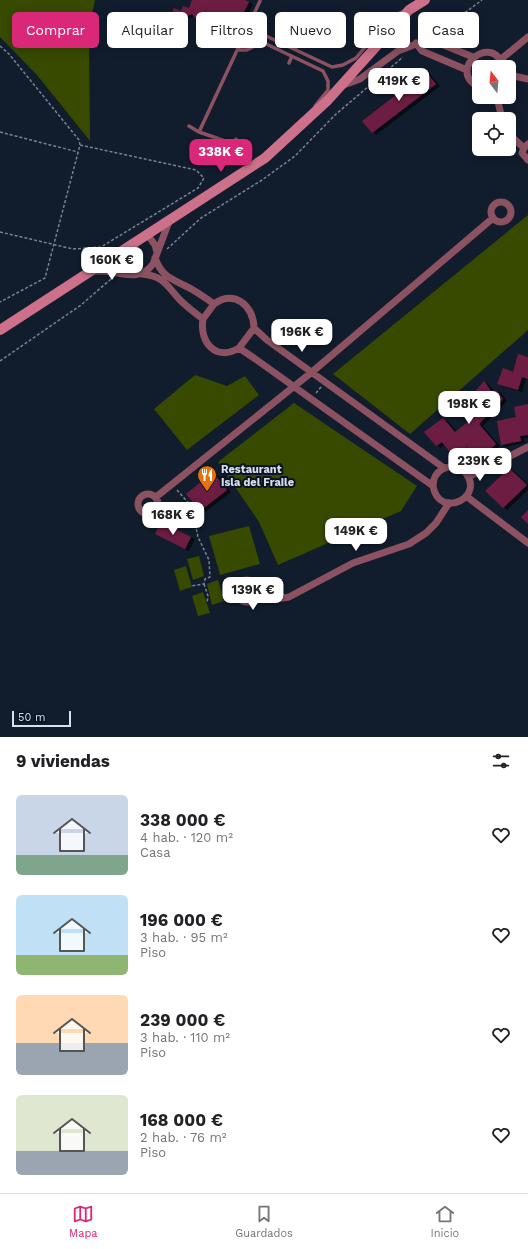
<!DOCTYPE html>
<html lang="es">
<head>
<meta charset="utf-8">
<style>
  :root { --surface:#fff; --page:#f2f2f2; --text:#202124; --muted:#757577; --line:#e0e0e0; --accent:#db2777 }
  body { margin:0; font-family:"Work Sans",sans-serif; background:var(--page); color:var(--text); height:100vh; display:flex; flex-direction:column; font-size:15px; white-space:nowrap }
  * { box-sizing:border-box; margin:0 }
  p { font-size:13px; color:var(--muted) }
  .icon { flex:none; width:22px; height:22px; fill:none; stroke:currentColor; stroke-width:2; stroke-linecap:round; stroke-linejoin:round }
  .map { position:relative; height:737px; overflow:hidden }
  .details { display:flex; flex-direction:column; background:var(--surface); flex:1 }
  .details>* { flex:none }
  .hud { position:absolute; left:12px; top:12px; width:504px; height:36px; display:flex; gap:8px }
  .needle { width:26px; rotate:344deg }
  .tools { position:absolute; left:472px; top:60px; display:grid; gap:8px }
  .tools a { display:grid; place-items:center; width:44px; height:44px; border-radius:6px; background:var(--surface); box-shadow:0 2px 10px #0003; font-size:20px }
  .scale { position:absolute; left:12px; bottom:10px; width:59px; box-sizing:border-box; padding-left:4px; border:2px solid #d9e0ec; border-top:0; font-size:11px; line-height:14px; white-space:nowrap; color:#d9e0ec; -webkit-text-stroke:3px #091323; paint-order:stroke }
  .price { position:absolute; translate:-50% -34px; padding:0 9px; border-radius:8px; background:#fff; color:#222; font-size:13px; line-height:26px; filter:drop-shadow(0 1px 2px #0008) }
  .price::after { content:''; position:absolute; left:50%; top:24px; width:12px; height:9px; margin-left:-6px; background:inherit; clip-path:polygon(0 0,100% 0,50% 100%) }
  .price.active { background:var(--accent); color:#fff }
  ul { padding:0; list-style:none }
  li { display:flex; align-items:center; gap:12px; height:100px; padding:0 16px }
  li span { display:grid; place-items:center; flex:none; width:112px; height:80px; border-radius:6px; color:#555 }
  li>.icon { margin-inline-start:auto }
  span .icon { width:48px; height:48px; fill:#fffc; stroke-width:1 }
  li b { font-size:17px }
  h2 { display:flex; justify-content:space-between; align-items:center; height:48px; padding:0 16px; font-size:17px }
  .pill { padding:0 14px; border-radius:6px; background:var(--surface); box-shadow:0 2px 10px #0003; font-size:14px; line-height:36px }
  .pill.active { background:var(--accent); color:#fff }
  .menu { display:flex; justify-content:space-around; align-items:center; height:56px; border-top:1px solid var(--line); background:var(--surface); font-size:11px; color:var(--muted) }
  .menu a { display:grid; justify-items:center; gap:2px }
  .menu .active { color:var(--accent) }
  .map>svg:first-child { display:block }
  .green { fill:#374a00 }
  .building { fill:#6d1e42; filter:url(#shadow) }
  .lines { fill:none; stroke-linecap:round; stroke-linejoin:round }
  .path { stroke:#7a8391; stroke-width:1.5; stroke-dasharray:3 2; stroke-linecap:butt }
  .lane { stroke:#8c5261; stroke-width:3.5 }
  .street { stroke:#8c5261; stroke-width:7 }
  .secondary { stroke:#cd7089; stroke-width:10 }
  .labels { text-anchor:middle; stroke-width:4; stroke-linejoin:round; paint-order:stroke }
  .poi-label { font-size:11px; font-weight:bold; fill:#d9e0ec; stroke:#091323; text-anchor:start }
</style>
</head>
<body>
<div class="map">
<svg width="528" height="737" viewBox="0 0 528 737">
  <defs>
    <filter id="shadow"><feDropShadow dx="4" dy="2" stdDeviation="0" flood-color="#0009"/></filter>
  </defs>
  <rect width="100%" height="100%" fill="#111c2d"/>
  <path class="green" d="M0 0H95L89 27 90 141 37 75 0 37Z
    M528 215V330L410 434 333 374Z
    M195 375 227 386 245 376 259 395 187 450 154 409Z
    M294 403 417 486 401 511 278 565 259 522 218 462Z
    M249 526 260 564 220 575 209 536Z
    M199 556 204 576 193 580 187 559Z
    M186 566 192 587 180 591 174 570Z
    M218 580 224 601 212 605 207 584Z
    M203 592 210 613 198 616 192 596Z"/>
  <path class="building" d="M192 0H245L249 2 231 38 222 34 217 44 208 22 195 18 192 14 168 23 174 8 181 11 183 6 189 8Z
    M426 72 436 84 372 133 362 121Z
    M518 354 528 357V379L522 377 518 390 497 384 503 368 513 372Z
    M484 381 494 395 496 390 503 399 479 424 496 444 477 460 467 447 453 456 442 442 436 446 424 432 443 418 455 432 469 421 459 410Z
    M528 404V435L520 436 521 441 501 445 497 421 516 417 514 407Z
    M509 468 527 485 503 508 485 491Z
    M213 472 227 490 200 511 186 494Z
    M528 510V524L521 517Z
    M161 522 191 537 185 549 155 534Z"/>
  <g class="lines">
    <path class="path" d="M430 31 447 26 482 0
      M0 46 9 54 79 140 80 145 45 278 0 302
      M0 132 78 152
      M0 232 73 249 101 247 198 188 204 178 196 170 80 145
      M167 249 201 218 262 180 295 156 335 115 403 57
      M0 361 81 305 111 279
      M316 393 321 387
      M177 490 192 507 198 537 209 560 210 577 205 579 204 584 191 586
      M204 584 208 596 207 603"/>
    <path class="lane" d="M264 35 332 67 343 65 356 58 390 17 402 12
      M262 42 323 71 328 81V90L315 106
      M295 49 298 43
      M238 50H247L262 42C266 30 265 21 255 12
      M289 63 292 56
      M189 126 199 132
      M236 139 231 143 199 132 260 1"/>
    <path class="street" d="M416 43 422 51 467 70
      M500 60 528 37
      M509 75 528 79
      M341 86 360 79 398 51 429 39 473 57
      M479 87C445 70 493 31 503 67
      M497 97 502 119
      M509 134 524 148
      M528 144 524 148 522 153 528 160
      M491 212a10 10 0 1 1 20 0a10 10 0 1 1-20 0Z
      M147 234 155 245 157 252
      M155 258C163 280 175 279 193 290 200 294 207 299 214 304 234 289 254 306 254 328L267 340 444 468
      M92 271C99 271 105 271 112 272 128 275 142 279 153 264L170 219
      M142 274C164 276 167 286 180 300 187 307 195 313 203 319 199 342 216 362 239 348L254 358 433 486C439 521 489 496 463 470 449 462 433 470 433 486
      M203 319 214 304
      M239 348 254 328
      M468 477 528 447
      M138 504a10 10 0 1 1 20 0a10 10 0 1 1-20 0Z
      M466 496 528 543
      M156 497 312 372 493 218
      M236 591a11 11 0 1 1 22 0a11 11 0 1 1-22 0Z
      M256 597 276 599 289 597 353 563 409 544 426 533 436 523 449 503"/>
    <path class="secondary" d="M0 330 265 158 328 100 409 10 425 0"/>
  </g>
  <defs>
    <g id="restaurant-pin" transform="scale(1)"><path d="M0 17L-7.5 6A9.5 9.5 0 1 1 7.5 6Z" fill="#e8710a" stroke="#091323"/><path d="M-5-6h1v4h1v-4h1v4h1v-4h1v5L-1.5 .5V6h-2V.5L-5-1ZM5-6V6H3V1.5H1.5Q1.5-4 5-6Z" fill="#fff"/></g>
  </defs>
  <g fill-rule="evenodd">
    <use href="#restaurant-pin" x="207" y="475"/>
  </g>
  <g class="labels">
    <g class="poi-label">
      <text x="221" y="473">Restaurant<tspan x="221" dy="13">Isla del Fraile</tspan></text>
    </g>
  </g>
</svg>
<div class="tools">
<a><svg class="needle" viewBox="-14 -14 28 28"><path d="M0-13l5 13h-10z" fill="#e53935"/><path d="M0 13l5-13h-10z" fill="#757577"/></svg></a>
<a><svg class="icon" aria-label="locate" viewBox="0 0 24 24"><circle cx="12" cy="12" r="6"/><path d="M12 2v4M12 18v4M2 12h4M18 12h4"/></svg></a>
</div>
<div class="scale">50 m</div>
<b class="price" style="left:399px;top:102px">419K €</b>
<b class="price active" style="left:221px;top:173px">338K €</b>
<b class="price" style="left:112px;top:281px">160K €</b>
<b class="price" style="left:302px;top:353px">196K €</b>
<b class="price" style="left:469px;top:425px">198K €</b>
<b class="price" style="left:480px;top:482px">239K €</b>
<b class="price" style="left:173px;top:536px">168K €</b>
<b class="price" style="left:356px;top:552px">149K €</b>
<b class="price" style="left:253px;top:611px">139K €</b>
<div class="hud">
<a class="pill active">Comprar</a>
<a class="pill">Alquilar</a>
<a class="pill">Filtros</a>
<a class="pill">Nuevo</a>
<a class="pill">Piso</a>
<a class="pill">Casa</a>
</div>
</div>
<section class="details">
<h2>9 viviendas<svg class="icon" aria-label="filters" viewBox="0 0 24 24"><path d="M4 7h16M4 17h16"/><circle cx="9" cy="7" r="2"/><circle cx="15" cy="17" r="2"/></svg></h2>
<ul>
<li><span style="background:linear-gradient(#c9d6e8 75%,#7fa58c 0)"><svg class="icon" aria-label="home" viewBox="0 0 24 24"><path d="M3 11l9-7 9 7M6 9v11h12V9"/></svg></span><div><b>338 000 €</b><p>4 hab. · 120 m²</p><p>Casa</p></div><svg class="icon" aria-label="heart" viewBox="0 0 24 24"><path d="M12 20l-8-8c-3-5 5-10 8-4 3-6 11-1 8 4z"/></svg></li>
<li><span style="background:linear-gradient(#bfe0f5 75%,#8fb573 0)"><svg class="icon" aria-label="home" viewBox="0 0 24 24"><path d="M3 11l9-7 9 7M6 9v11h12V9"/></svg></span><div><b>196 000 €</b><p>3 hab. · 95 m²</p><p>Piso</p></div><svg class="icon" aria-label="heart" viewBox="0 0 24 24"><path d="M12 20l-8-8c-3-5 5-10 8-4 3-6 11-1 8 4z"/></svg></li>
<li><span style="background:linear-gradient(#ffd9b3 60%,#9aa5b1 0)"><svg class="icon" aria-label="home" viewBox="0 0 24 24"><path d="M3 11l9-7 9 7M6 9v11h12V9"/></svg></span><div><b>239 000 €</b><p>3 hab. · 110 m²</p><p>Piso</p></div><svg class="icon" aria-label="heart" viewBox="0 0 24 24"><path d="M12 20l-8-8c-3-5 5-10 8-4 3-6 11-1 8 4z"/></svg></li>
<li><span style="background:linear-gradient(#dfe7d0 70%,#9aa5b1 0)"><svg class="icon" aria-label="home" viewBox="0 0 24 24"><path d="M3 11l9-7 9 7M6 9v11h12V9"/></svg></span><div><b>168 000 €</b><p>2 hab. · 76 m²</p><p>Piso</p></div><svg class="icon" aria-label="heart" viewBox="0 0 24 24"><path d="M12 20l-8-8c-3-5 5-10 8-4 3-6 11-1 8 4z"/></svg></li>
</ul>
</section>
<nav class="menu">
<a class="active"><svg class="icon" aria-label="map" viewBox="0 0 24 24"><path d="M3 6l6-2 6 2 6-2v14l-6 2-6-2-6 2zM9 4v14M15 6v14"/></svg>Mapa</a>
<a><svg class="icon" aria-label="saved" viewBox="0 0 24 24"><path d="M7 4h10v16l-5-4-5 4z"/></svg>Guardados</a>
<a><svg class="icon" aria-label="home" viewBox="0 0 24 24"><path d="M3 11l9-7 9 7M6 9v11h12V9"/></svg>Inicio</a>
</nav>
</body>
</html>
